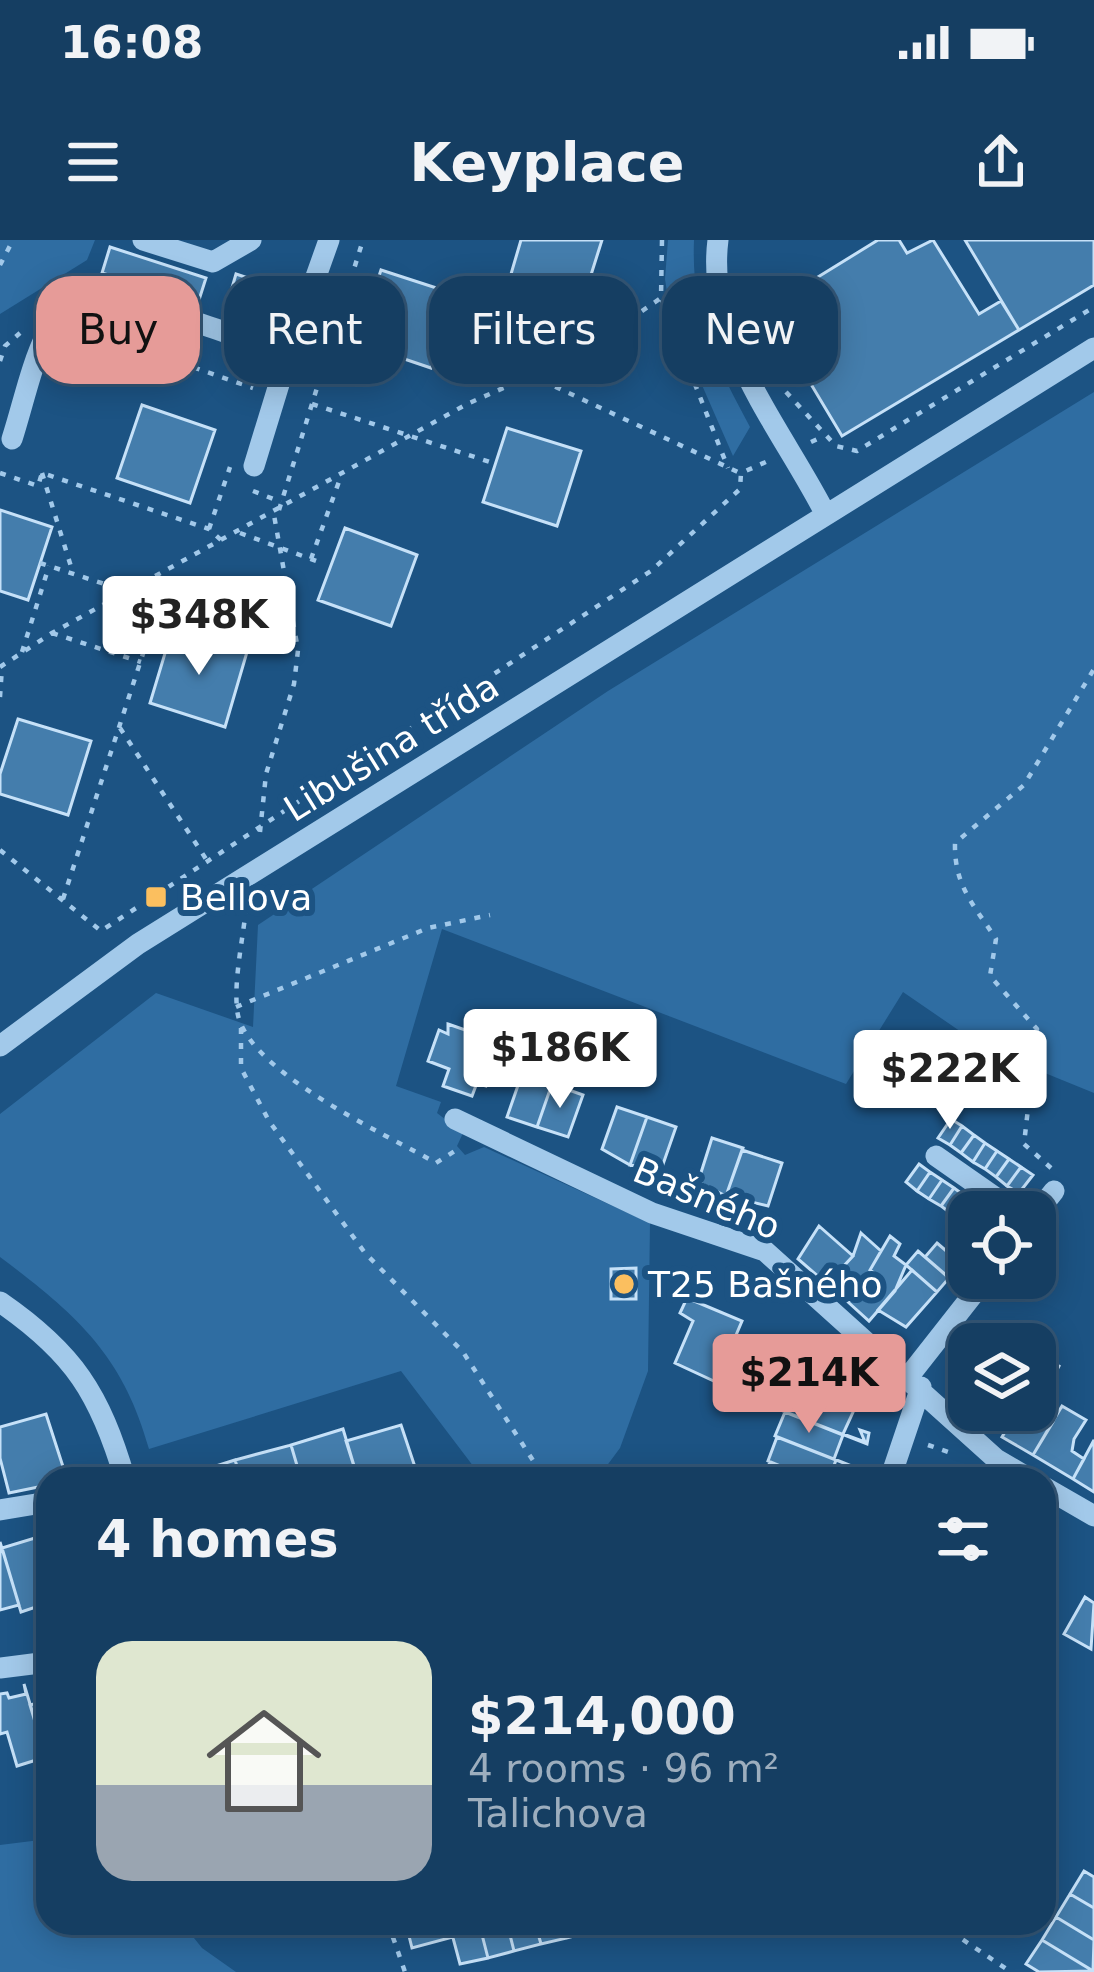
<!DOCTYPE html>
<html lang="en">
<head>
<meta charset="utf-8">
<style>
  :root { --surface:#153e62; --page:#22496b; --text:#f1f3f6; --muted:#9daebe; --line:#345777; --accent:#e69b98 }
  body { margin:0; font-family:"DejaVu Sans",sans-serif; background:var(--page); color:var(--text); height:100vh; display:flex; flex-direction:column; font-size:45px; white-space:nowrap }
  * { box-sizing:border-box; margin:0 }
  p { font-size:39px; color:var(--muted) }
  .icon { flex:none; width:66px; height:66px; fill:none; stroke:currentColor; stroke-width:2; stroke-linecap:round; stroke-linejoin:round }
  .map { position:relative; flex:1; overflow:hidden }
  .details { position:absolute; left:36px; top:1227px; width:1020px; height:468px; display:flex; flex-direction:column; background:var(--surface); border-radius:36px; box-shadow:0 6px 30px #0003,0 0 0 3px var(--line) }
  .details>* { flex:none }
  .guide { position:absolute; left:36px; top:36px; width:1023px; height:108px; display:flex; gap:24px }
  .buttons { position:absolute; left:948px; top:951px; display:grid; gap:24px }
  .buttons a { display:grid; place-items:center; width:108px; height:108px; border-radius:24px; background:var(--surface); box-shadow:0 6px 30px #0003,0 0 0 3px var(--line); font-size:60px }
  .price { position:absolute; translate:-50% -102px; padding:0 27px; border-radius:12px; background:#fff; color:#222; font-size:39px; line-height:78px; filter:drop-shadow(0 3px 6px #0008) }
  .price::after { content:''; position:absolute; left:50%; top:72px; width:36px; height:27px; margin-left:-18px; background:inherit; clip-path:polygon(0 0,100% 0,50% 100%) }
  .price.selected { background:var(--accent); color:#111 }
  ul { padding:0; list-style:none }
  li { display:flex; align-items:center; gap:36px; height:300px; padding:0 60px }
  li span { display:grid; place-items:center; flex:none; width:336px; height:240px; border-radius:36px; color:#555 }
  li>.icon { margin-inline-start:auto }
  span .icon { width:144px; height:144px; fill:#fffc; stroke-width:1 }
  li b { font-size:51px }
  h2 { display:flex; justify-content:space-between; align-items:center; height:144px; padding:0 60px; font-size:51px }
  .chip { padding:0 42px; border-radius:36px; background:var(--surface); box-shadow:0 6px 30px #0003,0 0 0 3px var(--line); font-size:42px; line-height:108px }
  .chip.selected { background:var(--accent); color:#111 }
  .status { display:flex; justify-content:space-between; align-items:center; height:84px; padding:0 60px; background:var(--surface); direction:ltr }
  .status svg { height:33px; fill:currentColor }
  header { display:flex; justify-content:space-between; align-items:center; height:156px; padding:0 60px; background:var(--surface); font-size:54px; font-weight:700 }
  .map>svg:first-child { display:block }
  .green { fill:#2f6da2 }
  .building { fill:#447dac; stroke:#c6e1f8; stroke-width:3 }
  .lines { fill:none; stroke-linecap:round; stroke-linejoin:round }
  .path { stroke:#a2c9ea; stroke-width:4.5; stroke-dasharray:6 9; stroke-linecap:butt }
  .minor { stroke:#a2c9ea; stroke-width:21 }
  .poi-dot { fill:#fbbf5f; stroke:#1c5383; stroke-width:4.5 }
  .labels { text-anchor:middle; stroke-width:12; stroke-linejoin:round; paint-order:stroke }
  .street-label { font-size:36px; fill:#fff; stroke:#1c5383 }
  .poi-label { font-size:36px; fill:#fff; stroke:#1c5383; text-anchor:start }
</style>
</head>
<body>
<div class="status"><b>16:08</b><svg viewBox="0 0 49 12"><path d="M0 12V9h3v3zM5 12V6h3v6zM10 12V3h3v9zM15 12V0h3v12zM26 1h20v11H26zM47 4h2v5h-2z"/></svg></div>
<header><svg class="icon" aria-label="menu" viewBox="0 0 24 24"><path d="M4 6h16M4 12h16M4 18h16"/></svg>Keyplace<svg class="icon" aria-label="share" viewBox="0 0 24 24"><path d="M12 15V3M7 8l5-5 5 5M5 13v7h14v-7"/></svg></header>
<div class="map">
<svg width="1094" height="1732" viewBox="0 0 1094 1732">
  <rect width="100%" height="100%" fill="#1c5383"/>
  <path class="green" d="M0 0H95L87 20 0 74Z
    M668 0H694C691 77 715 121 750 187L733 216 670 72 665 39Z
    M1094 152V853L986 809 903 752 846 844 442 689 396 846 441 862 437 873 463 893 457 906 465 915 484 907 650 983 648 1131 620 1208 597 1239H483L401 1131 149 1209C123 1115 76 1074 0 1017V874L156 753 253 787 258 685 608 451Z
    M48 1599V1683H182L202 1708 236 1732H0V1605Z"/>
  <path class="building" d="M521 0H602L584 57 511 34Z
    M878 0H899L907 13 933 0 979 74 1001 61 1019 90 842 196 766 69Z
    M965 0H1094V45L1019 90Z
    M110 7 206 38 198 63 102 33Z
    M381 30 455 54 431 128 357 103Z
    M236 34 263 43 253 73 227 65Z
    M142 165 215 190 190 263 117 238Z
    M507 188 581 211 557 286 483 262Z
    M0 270 52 287 28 360 0 351Z
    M345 288 417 315 391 386 318 360Z
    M172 390 247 412 225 487 150 463Z
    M18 479 91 501 68 575 0 554V534Z
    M448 784 497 801 483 824 493 827 486 846 477 843 472 856 443 846 449 829 428 821 439 790 448 794Z
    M522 834 552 844 537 887 507 877Z
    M552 844 583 855 568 897 537 887Z
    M617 867 647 877 630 925 602 909Z
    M647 877 676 887 661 930 630 925Z
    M951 879 962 886 950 905 938 898Z
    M962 886 974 895 961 913 950 905Z
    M974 895 985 903 973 922 961 913Z
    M712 898 743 908 726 956 698 942Z
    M985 903 997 911 985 929 973 922Z
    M742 910 782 923 768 966 726 956Z
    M997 911 1009 919 996 937 985 929Z
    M1009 919 1021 927 1007 946 996 937Z
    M919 924 930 932 917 951 906 942Z
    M1021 927 1033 935 1019 953 1007 946Z
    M930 932 942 940 929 959 917 951Z
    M942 940 954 948 941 966 929 959Z
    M954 948 965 956 953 975 941 966Z
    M965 956 977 964 965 983 953 975Z
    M819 986 853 1016 827 1044 798 1019Z
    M861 993 881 1011 870 1030 874 1033 848 1062 827 1044 853 1016Z
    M890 996 900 1004 894 1016 906 1025 895 1051 869 1081 848 1062 874 1033 870 1030Z
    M937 1003 958 1021 946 1035 925 1017Z
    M918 1011 949 1038 937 1052 906 1025Z
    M636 1028V1059H611V1029Z
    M912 1030 937 1052 906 1087 878 1070Z
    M687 1058 742 1081 716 1142 675 1123 693 1081 680 1073Z
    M1048 1120 1059 1126 1035 1170V1142Z
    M794 1145 854 1170 843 1194 865 1202 860 1190 869 1193 867 1204 783 1171Z
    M1062 1166 1086 1180 1074 1199 1072 1211 1084 1219 1073 1239 1033 1215Z
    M1018 1170H1035L1053 1182 1033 1215 1002 1197Z
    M785 1172 843 1195 834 1219 859 1229 775 1196Z
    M46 1174 67 1239H48V1245L9 1253 0 1218V1187Z
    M401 1185 419 1239H358L346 1201Z
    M343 1189 358 1239H301L291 1205Z
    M777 1197 836 1220 829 1239H812L768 1221Z
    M1094 1200V1252L1073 1239Z
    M291 1205 301 1239H241L235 1220Z
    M235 1220 241 1239H181V1237Z
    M770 1222 812 1239H763Z
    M48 1294V1363L21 1372 2 1308Z
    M0 1302 19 1365 0 1370Z
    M1085 1357 1094 1363 1091 1409 1064 1394Z
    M24 1444 46 1517 17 1526 7 1492 0 1494V1454L7 1453 9 1458 26 1454Z
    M48 1460V1500L41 1502 30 1465Z
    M1084 1631 1094 1637V1668L1070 1654Z
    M1070 1654 1094 1668V1700L1056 1677Z
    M1056 1677 1094 1700 1093 1731 1042 1700Z
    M449 1683H479L488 1718 460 1724Z
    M449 1683 453 1697 412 1708 406 1684Z
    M479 1683H507L514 1711 488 1718Z
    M507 1683H535L541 1704 514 1711Z
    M535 1683H563L567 1698 541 1704Z
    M563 1683H591L593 1691 567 1698Z
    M1042 1700 1093 1731 1039 1732 1026 1724Z"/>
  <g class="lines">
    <path class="path" d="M662 0 661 58 728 228
      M0 25 13 0
      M753 79 773 57 777 62
      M123 103 253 148
      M0 121 5 106 20 93
      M528 134 740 233
      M786 152 836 206 857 211 1094 67
      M312 164 490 222
      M811 202 824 196
      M0 233 38 246 42 233 209 289 221 300
      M42 233 73 333
      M253 251 281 262
      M279 270 363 0
      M209 289 230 227
      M240 293 319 322
      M311 319 341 236
      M40 323 129 352
      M52 393 141 422
      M22 412 49 326
      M0 427 52 393 467 164 576 116 661 58
      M0 457 2 427
      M120 488 208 622
      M260 592 266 534 294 444 298 410 274 275
      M0 610 101 691 651 331 740 249 741 233 768 221
      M63 659 169 334
      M246 668C243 699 234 738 237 769 242 830 386 894 436 923L461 907
      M236 767 428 688 490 675
      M241 788V828L269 881 365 1013 463 1112 545 1239
      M1051 928 1024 904 1037 789 990 736 996 699C974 665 954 646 955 603L1024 545 1094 429
      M928 1205 951 1213
      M388 1683 405 1732
      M938 1683 1011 1732"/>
    <path class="minor" d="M143 0 213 22 251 0
      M718 0C705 101 783 190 826 275
      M12 199C23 165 31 125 47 93 80 25 234 98 288 115L329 0
      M254 226 288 115
      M0 806 138 704 1094 108
      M455 879 652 973 765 1011 996 1219 1030 1239
      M936 916 1016 972
      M1035 975 1054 951
      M0 1062C74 1113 100 1154 125 1239
      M909 1136 986 1038
      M890 1239 921 1147
      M1044 1247 1094 1276
      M0 1270 48 1262
      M0 1428 48 1422"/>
  </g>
  <g class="poi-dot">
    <rect x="144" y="645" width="24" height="24" rx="6"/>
    <circle cx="624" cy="1044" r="12"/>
  </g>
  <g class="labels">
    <g class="street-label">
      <text transform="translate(391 507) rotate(-32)" y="13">Libušina třída</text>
      <text transform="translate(707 958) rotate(23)" y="13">Bašného</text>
    </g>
    <g class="poi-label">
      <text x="180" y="670">Bellova</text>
      <text x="648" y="1057">T25 Bašného</text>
    </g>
  </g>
</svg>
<div class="buttons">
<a><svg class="icon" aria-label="locate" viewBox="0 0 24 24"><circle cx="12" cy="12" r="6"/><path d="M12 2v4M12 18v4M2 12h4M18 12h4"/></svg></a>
<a><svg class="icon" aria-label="layers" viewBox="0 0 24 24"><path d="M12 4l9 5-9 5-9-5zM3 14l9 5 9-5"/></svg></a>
</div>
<b class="price" style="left:199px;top:438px">$348K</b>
<b class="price" style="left:560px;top:871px">$186K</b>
<b class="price" style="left:950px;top:892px">$222K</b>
<b class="price selected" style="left:809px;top:1196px">$214K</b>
<div class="guide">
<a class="chip selected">Buy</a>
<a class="chip">Rent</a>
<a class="chip">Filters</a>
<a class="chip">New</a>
</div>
<section class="details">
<h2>4 homes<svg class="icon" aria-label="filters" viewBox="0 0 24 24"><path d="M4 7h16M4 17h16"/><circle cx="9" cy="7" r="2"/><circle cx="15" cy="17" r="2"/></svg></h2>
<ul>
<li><span style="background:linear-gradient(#dfe7d0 60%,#9aa5b1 0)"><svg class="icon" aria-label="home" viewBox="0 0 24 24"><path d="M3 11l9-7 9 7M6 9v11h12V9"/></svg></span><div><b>$214,000</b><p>4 rooms · 96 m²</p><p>Talichova</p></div></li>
</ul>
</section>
</div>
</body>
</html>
